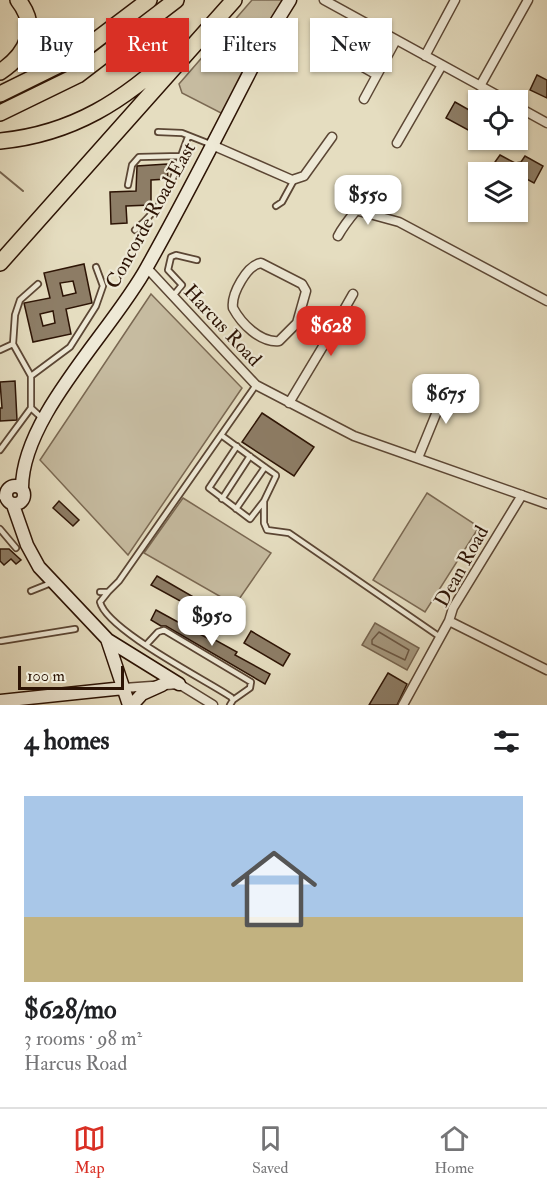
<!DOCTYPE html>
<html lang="en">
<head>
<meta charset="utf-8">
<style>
  :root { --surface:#fff; --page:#f6f6f6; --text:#202124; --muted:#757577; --line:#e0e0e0; --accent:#d93025 }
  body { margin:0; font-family:"IM FELL Double Pica",serif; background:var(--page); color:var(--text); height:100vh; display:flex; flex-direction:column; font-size:22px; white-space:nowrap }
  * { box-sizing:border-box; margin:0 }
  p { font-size:20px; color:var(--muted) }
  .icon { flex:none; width:33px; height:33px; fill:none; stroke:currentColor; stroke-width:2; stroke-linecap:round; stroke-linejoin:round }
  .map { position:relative; height:705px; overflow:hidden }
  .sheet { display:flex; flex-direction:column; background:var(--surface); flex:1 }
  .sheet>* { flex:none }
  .top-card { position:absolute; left:18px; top:18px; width:512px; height:54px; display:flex; gap:12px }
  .fabs { position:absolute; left:468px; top:90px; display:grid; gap:12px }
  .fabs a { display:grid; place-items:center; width:60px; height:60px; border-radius:0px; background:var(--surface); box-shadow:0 2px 4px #0004; font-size:30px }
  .scale { position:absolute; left:18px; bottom:15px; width:106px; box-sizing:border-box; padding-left:6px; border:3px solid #2d1405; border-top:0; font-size:16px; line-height:21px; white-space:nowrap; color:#2d1405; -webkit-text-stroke:4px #eee9d6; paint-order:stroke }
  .price { position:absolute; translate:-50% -51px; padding:0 14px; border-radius:12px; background:#fff; color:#222; font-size:20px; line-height:39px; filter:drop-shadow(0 2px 3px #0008) }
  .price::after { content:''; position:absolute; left:50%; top:36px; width:18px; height:14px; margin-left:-9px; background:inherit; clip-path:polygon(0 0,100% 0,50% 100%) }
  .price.current { background:var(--accent); color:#fff }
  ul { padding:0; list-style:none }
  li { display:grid; align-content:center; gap:12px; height:318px; padding:0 24px }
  li span { display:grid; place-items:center; height:186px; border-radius:0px; color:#555 }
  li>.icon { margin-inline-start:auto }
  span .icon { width:108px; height:108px; fill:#fffc; stroke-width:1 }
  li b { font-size:26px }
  h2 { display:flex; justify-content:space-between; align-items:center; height:72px; padding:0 24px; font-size:26px }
  .tag { padding:0 21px; border-radius:0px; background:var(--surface); box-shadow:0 2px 4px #0004; font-size:21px; line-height:54px }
  .tag.current { background:var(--accent); color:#fff }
  .tab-bar { display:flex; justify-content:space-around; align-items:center; height:84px; border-top:2px solid var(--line); background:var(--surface); font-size:16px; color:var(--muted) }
  .tab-bar a { display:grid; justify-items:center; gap:3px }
  .tab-bar .current { color:var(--accent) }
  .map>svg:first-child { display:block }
  .green { fill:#c6bba0; stroke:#7a6852; stroke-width:1.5 }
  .water { fill:#a69980; stroke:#76644f; stroke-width:1.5 }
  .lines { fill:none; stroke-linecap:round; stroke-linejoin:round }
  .shore { stroke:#6a5642; stroke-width:1.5 }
  .stream { stroke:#76644f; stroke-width:2 }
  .building { fill:#8d7d66; stroke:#2d1405; stroke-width:1.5; fill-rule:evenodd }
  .lane-casing { stroke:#5b4634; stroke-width:8 }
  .street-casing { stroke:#5b4634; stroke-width:11 }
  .secondary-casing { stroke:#2d1405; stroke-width:15 }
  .highway-casing { stroke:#2d1405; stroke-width:18 }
  .lane { stroke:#eee9d6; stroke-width:4.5 }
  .street { stroke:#eee9d6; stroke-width:8 }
  .secondary { stroke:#eee9d6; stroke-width:12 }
  .highway { stroke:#e5ddc0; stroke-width:15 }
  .labels { text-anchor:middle; stroke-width:4.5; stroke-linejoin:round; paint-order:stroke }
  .street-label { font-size:20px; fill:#2d1405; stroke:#eee9d6 }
</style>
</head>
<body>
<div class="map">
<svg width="547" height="705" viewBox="0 0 547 705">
  <rect width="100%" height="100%" fill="#e5ddc0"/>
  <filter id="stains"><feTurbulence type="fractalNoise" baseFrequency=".00333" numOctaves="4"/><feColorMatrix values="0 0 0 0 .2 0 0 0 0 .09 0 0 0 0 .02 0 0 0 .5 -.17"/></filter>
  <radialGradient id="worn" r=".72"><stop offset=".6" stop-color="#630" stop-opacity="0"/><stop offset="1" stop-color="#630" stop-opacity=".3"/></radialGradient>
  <path class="green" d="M252 0H285L231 112 221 113 182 93 179 84Z
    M151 294 242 388 128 555 40 460Z
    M427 493 479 527 425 612 373 580Z
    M183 498 271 553 235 605 144 553Z"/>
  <path class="water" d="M375 623 419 648 407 670 362 645Z"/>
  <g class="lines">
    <path class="shore" d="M379 632 409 650 405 660 372 644V640Z"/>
    <path class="stream" d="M0 172 23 191"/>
  </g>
  <path class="building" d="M537 75 547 80V98L530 90Z
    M455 102 478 115 470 131 446 118Z
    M500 155 515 163 521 162 525 156 543 166 534 183 495 162Z
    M167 164 168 179 151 180V205L126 206 127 223 111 224 110 192 136 191 137 166Z
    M84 264 92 303 66 309 71 334 33 342 24 303 50 298 44 273ZM73 281 76 293 63 296 60 283ZM53 311 55 323 43 326 40 314Z
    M15 381 17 420 0 421V408H2L0 382Z
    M262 413 314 447 294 476 242 442Z
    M59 501 79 520 73 526 53 508Z
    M0 549H9L21 560 16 564 11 559 4 565 0 561Z
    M157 576 228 617 224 625 151 585Z
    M156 610 207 638 208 636 237 652 235 655 270 674 265 684 166 626H161L151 620Z
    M251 631 290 654 283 666 244 643Z
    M388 673 407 684 397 705H369Z"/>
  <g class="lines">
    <g class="lane-casing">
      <path id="lane" d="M158 132 182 133 210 144
        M128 185 132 165 139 157 181 156
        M276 206 282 202 294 180
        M135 230C173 197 171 180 188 137
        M173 296 182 285 168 270 171 257 176 255 197 260
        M0 350 13 344
        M31 376 13 344 15 315 20 300 38 284
        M43 419 31 408V376L70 347 96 306 103 286 96 267
        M221 435C239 448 257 462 276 475V476L264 501 250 519 209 488 237 446
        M0 450 31 408
        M0 497H6
        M222 499 250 456
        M264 501V523L267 530 289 533 440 637
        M236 509 265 467
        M0 529 16 548
        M31 591 51 583
        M100 592H108L119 581 256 385
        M108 592 100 602C107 630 204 679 231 697L233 700 230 705
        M1 641 75 629
        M146 645 158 632 164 630 251 682 250 688 233 700"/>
    </g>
    <g class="street-casing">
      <path id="street" d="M324 0 506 100
        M425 56 455 0
        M356 63 377 75
        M480 86 528 0
        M364 99 396 40
        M518 107 547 123
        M397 143 442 65
        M212 145 292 180 304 176 332 137
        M355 210 399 222 547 301
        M338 236C348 217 364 204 375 185
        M261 263 302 284 306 291 297 323 279 341C260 343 241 323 233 308 231 294 247 265 261 263Z
        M147 268 256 385 354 436 547 504
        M325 343 353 294
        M289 403 325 343 297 323
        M418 458 445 392 456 387
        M522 495 453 608 449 621 547 670
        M124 688 179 684 213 705
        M403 705 449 621"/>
    </g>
    <g class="secondary-casing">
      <path id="secondary" d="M6 495a9 9 0 1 1 18 0a9 9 0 1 1-18 0Z
        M22 489C21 417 113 330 147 267 191 189 231 108 272 29L290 0
        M13 505 27 545 39 567 107 639 129 705
        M108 640 179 684
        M0 701 124 688
        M132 705 142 694 162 685"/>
    </g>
    <g class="highway-casing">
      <path id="highway" d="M0 72C27 54 40 28 18 0
        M0 94 71 59 149 0
        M0 113 78 75 176 0
        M0 141C73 134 125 100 177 51
        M0 263 234 0"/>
    </g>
    <use href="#lane" class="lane"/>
    <use href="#street" class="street"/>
    <use href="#secondary" class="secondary"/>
    <use href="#highway" class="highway"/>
  </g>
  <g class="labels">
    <g class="street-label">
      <text transform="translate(150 215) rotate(-61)" y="7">Concorde Road East</text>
      <text transform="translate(223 325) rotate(47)" y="7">Harcus Road</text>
      <text transform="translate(461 566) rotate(-61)" y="7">Dean Road</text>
    </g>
  </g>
  <rect width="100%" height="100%" filter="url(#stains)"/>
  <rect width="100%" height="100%" fill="url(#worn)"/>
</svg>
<div class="fabs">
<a><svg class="icon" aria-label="locate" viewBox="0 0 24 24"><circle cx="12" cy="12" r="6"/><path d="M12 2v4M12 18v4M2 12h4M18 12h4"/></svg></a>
<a><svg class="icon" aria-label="layers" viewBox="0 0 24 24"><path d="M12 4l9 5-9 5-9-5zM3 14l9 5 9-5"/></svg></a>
</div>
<div class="scale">100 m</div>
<b class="price" style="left:368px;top:226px">$550</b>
<b class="price current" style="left:331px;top:357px">$628</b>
<b class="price" style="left:446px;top:425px">$675</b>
<b class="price" style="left:212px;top:647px">$950</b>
<div class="top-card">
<a class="tag">Buy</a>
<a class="tag current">Rent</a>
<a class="tag">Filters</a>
<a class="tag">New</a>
</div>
</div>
<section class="sheet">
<h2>4 homes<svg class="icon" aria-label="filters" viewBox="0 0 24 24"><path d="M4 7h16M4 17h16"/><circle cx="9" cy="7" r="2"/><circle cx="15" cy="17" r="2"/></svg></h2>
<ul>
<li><span style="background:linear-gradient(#a9c7e8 65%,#c2b280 0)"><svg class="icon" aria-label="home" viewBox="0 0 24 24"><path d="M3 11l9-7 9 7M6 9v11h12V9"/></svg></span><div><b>$628/mo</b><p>3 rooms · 98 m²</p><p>Harcus Road</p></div></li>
</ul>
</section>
<nav class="tab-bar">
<a class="current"><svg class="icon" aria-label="map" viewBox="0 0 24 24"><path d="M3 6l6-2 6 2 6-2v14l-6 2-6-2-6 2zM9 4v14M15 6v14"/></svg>Map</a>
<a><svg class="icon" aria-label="saved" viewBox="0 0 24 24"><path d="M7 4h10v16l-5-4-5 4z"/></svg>Saved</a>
<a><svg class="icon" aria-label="home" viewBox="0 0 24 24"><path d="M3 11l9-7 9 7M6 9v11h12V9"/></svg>Home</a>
</nav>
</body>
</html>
